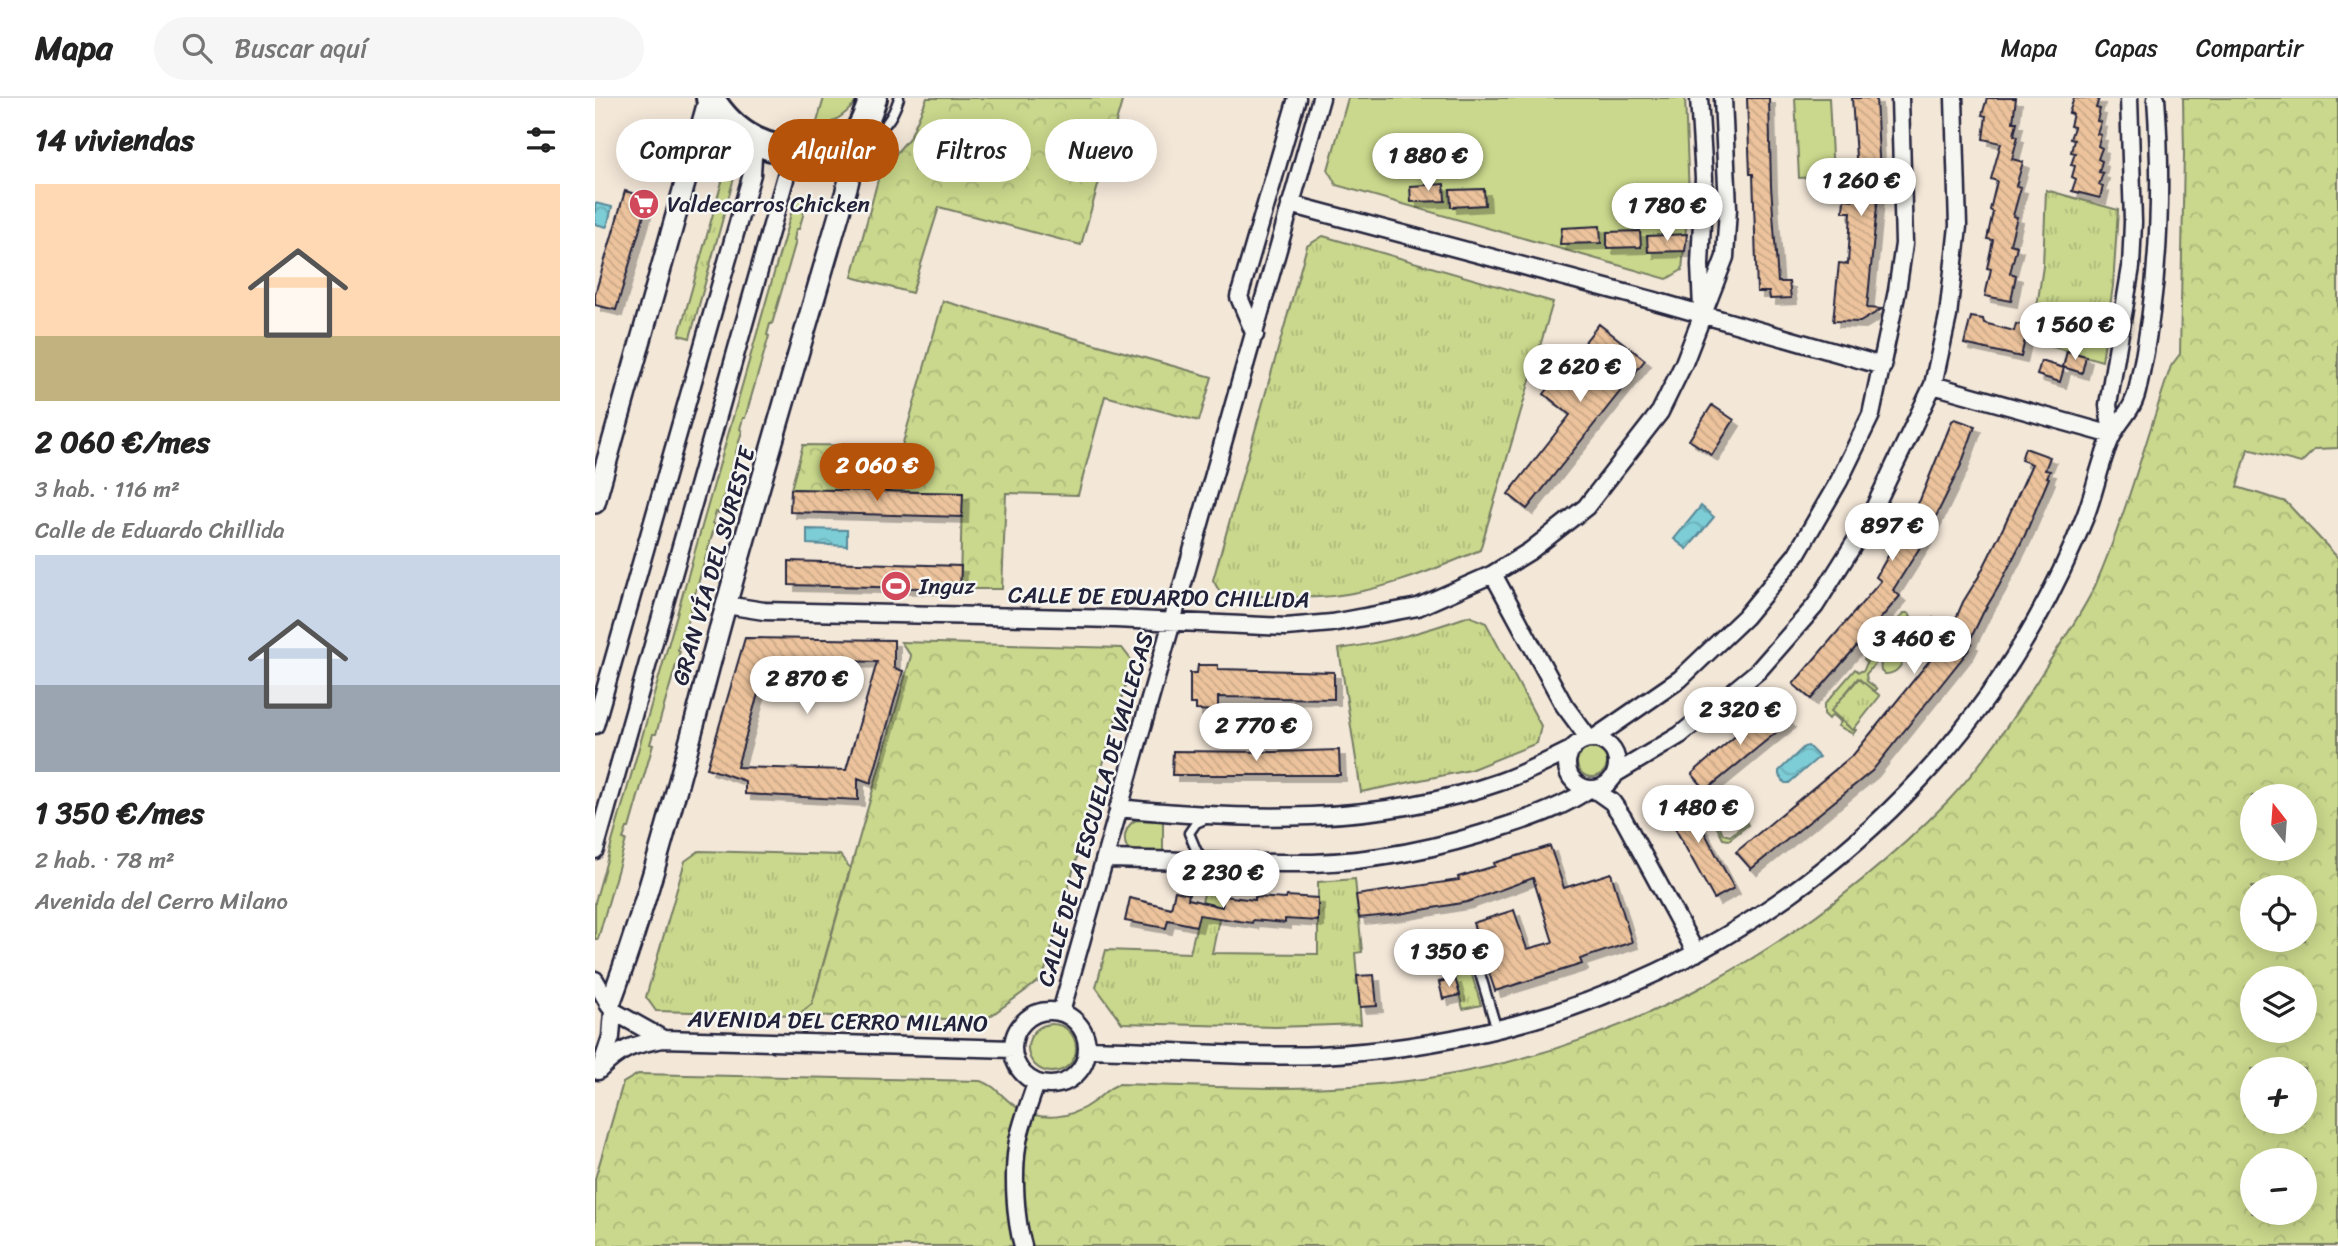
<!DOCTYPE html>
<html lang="es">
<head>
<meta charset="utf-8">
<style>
  :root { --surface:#fff; --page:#f6f6f6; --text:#222; --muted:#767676; --line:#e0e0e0; --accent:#b45309 }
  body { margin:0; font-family:Sriracha,sans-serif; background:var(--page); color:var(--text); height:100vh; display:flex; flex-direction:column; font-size:26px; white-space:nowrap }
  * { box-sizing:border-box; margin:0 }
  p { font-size:23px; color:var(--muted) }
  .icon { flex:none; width:38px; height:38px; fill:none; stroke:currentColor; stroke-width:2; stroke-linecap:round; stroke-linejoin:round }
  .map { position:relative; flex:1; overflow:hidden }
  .side { display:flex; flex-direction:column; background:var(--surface); width:595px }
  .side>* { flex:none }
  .banner { position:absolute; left:21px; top:21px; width:665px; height:63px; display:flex; gap:14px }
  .needle { width:46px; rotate:343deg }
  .buttons { position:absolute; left:1645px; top:686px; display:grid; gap:14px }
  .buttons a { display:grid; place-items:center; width:77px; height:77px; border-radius:50%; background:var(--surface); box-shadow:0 4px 18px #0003; font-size:35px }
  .price { position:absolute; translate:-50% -60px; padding:0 16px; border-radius:24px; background:#fff; color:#222; font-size:23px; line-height:46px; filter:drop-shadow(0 2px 4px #0008) }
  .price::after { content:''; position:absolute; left:50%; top:42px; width:21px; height:16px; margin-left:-10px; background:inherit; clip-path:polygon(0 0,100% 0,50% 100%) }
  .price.active { background:var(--accent); color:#fff }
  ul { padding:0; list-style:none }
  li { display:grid; align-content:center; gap:14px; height:371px; padding:0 35px }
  li span { display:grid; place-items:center; height:217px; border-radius:0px; color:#555 }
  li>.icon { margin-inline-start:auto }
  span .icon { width:126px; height:126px; fill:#fffc; stroke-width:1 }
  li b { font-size:30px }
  h2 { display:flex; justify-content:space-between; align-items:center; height:84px; padding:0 35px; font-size:30px }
  .chip { padding:0 24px; border-radius:32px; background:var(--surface); box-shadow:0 4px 18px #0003; font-size:24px; line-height:63px }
  .chip.active { background:var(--accent); color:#fff }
  header { display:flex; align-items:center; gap:42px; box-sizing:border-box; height:98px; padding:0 35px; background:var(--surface); border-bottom:2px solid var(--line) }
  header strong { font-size:33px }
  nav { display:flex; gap:38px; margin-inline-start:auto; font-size:24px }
  .search { width:490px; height:63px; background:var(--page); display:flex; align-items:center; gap:18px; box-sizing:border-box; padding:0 24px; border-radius:38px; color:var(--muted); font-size:26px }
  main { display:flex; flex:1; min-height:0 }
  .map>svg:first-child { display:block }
  .grass { fill:url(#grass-tufts); stroke:#767d64; stroke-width:2 }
  .park { fill:url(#park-crowns); stroke:#767d64; stroke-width:2; fill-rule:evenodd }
  .garden { fill:#c9d88c; stroke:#767d64; stroke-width:2 }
  .water { fill:url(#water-waves); stroke:#598998; stroke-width:2 }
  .building { fill:url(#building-back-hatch); stroke:#22223b; stroke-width:2; fill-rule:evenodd; filter:url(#shadow) }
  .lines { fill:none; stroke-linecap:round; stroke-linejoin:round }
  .service-casing { stroke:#22223b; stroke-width:13 }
  .minor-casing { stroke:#22223b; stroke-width:21 }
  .tertiary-casing { stroke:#22223b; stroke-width:24 }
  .primary-casing { stroke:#22223b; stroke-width:32 }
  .service { stroke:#f6f6f2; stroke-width:8 }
  .minor { stroke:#f6f6f2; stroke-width:16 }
  .tertiary { stroke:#f6f6f2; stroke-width:19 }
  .primary { stroke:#f6f6f2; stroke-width:26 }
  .labels { text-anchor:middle; stroke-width:5; stroke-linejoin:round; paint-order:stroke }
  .poi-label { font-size:23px; fill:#22223b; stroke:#f6f6f2; text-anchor:start }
  .street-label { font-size:23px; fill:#22223b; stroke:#f6f6f2 }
</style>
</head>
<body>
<header>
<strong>Mapa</strong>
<div class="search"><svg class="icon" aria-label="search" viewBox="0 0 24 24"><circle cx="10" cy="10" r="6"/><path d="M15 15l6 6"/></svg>Buscar aquí</div>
<nav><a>Mapa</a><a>Capas</a><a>Compartir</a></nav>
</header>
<main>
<section class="side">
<h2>14 viviendas<svg class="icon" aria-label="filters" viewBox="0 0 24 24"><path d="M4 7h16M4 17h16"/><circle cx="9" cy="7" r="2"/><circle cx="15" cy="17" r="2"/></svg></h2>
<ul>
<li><span style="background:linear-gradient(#ffd9b3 70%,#c2b280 0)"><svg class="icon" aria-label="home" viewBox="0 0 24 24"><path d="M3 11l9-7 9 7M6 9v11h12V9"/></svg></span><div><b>2 060 €/mes</b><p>3 hab. · 116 m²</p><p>Calle de Eduardo Chillida</p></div></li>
<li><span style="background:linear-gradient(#c9d6e8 60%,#9aa5b1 0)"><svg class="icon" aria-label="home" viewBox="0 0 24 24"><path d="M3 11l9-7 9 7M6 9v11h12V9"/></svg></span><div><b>1 350 €/mes</b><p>2 hab. · 78 m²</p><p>Avenida del Cerro Milano</p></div></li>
</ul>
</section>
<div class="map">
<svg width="1743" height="1148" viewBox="0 0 1743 1148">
  <defs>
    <pattern id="grass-tufts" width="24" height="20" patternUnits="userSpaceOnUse" patternTransform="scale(1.75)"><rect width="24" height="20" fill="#c9d88c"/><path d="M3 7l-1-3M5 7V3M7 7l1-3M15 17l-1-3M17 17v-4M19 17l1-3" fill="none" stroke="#acb97a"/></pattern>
    <pattern id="park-crowns" width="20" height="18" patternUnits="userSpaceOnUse" patternTransform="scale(1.75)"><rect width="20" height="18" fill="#c9d88c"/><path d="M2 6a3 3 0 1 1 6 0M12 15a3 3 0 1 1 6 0" fill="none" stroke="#acb97a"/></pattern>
    <pattern id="water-waves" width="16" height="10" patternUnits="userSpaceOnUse" patternTransform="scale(1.75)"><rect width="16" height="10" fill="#7dcdd6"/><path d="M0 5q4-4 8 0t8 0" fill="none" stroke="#6cb0b9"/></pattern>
    <pattern id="building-back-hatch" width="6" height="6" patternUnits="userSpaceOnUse" patternTransform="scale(1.75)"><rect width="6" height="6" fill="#ecc39c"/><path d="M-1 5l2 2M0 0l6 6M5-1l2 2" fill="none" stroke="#caa787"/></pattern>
    <filter id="shadow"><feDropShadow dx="6" dy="6" stdDeviation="0" flood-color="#0004"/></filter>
  </defs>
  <rect width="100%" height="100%" fill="#f3e7d8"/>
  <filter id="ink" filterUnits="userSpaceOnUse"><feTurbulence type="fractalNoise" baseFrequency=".0143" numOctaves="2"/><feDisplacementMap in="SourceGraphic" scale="14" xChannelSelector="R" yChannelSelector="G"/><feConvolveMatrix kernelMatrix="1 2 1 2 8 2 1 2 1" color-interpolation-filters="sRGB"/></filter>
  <g filter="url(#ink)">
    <path class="grass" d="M229 0H264C253 16 239 25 220 31Z
      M130 73 140 76 95 240 84 237Z
      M1451 92 1523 112 1518 188 1507 263 1437 243 1448 168Z
      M728 138 958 204 885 452C834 474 780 496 724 499 692 500 659 498 626 496L618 482 712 148Z
      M874 518 891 525 946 628 942 645 875 672 766 694 744 551C792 544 829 534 874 518Z
      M1264 580 1285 598 1258 632 1235 613Z
      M104 753 245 757 255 770 217 906 203 917 61 913 51 899 90 763Z
      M760 781 767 854 760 855 766 926 681 929 527 925 501 889 511 852 595 855 612 783H632L617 855 723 856V784Z
      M865 838 886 907 868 911 850 841Z"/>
    <path class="park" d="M332 0H528L486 147 344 109 317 195 257 179 285 74 315 39Z
      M1588 0H1743V350L1720 351 1706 365 1653 351 1642 389 1691 404 1743 460V1148H0V1081L28 985 43 976 385 983C401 986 410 1004 425 1011 448 1024 477 1020 498 1004 508 997 512 990 524 986 630 989 736 996 841 979 1039 947 1214 845 1353 703 1390 664 1420 617 1449 572 1466 545 1486 517 1500 488 1531 417 1551 341 1576 268L1585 256 1589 56ZM1657 698H1710V751H1657ZM1657 789H1710V842H1657ZM1657 880H1710V933H1657ZM1657 971H1710V1024H1657ZM1657 1062H1710V1115H1657Z
      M348 203 617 279 604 323 510 298 483 397 411 395 407 491H365L367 395 196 391 208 347 307 348Z
      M306 544 527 550 537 563 448 880 390 922 203 917 217 906 316 558Z
      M1301 548 1309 553C1310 565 1302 577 1289 576L1286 573C1284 561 1290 552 1301 548Z"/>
    <path class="garden" d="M753 0H1090L1094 97 1087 172 1072 181 741 87 733 72Z
      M1200 0H1234L1238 78 1204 80Z
      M214 97 204 131H201L199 142 201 143 177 226H175L172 237 174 238 150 320H148L145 331 147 333 124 415 121 414 118 425 120 427 87 541H85L83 552 85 553 61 636H58L55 646 58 647 34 730H32L28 741 31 742 3 841H0V804L201 98Z
      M1309 515H1313L1316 518 1308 529 1324 530 1330 527 1333 529 1338 520 1347 526 1318 561 1325 546 1319 535 1307 534 1286 541Z
      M1310 539H1315L1319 543 1312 562 1309 561V553L1306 550H1294L1271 576 1272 583 1282 591 1279 593 1263 580 1236 613 1257 632H1261L1258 636 1243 628 1246 624 1237 617 1234 621 1229 616V607L1260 571 1264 574 1269 572 1272 564 1269 561 1279 549Z
      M982 664a15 15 0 1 1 30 0a15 15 0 1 1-30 0Z
      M1132 694 1146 701 1151 709 1144 702 1139 701 1120 717 1128 736 1135 738 1152 725 1153 727 1134 742 1128 741 1113 712 1122 703 1125 706 1130 705 1135 698Z
      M541 722 568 723V754L539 753 532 750C527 740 531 727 541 722Z
      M433 950a24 24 0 1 1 48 0a24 24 0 1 1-48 0Z"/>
    <path class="water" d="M0 105 17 109 12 129 0 126Z
      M1106 408 1119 419 1092 451 1079 441Z
      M212 431 252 432V448L212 446Z
      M1213 648 1224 659 1194 685H1190L1184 677V673L1209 649Z"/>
    <path class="building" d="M1152 0H1174L1176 88 1183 184H1194L1196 200 1175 201 1174 194H1162L1158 76H1155Z
      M1257 0H1281L1285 77 1272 210 1287 211 1265 224 1238 223 1244 165 1253 166 1256 114H1248L1249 101 1259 102 1262 74Z
      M1392 0H1421L1418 24H1422L1419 37 1423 38 1417 61 1428 64 1421 88 1426 89 1418 118 1422 119 1415 146 1422 148 1415 175 1421 177 1416 203 1390 198 1396 171 1392 170 1398 142 1392 141 1398 114 1395 112 1402 83 1396 81 1406 45 1388 41 1391 18 1387 17Z
      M1479 0H1504L1501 10 1505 11 1502 23 1506 24 1502 36 1506 37 1503 48 1507 50 1503 61 1507 63 1504 74 1508 75 1504 87 1508 88 1505 100 1477 93 1481 81 1477 79 1480 68 1476 67 1480 55 1476 54 1479 42 1475 41 1479 29 1475 28 1478 16 1474 15Z
      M849 86 850 103 816 104 815 88Z
      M889 91 890 107 856 109 855 92Z
      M30 93 54 100 21 212 0 207V196Z
      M1005 128 1006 145 965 146 967 130Z
      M1045 133 1046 149 1012 150V134Z
      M1092 136 1090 153 1053 154 1052 138Z
      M1376 219 1388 221 1389 225 1419 233 1421 226 1433 228 1426 259 1369 246Z
      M1004 226 1050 262 932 411 913 396 975 317 949 296Z
      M1472 253 1491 258 1487 275 1468 269Z
      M1446 263 1469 270 1465 284 1442 277Z
      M1117 307 1139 322 1117 357 1094 342Z
      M1360 321 1380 328 1366 367 1329 443 1298 492 1305 498 1216 601 1198 586 1286 483 1281 479 1325 402 1357 323Z
      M1430 350 1455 359 1450 372 1455 373 1452 379 1454 380 1430 437 1404 488 1388 515 1374 544 1377 545 1373 553 1277 673 1156 771 1141 754 1259 656 1352 541 1368 504 1384 478 1408 430 1437 366 1426 362Z
      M196 391 368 395 367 419 195 414Z
      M194 463 366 468 365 491 194 487Z
      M150 540 299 542V570L308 573 276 685 263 680V702L150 696V683L112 670ZM173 561 282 564 251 672 142 669Z
      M603 567H623V571L739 574V601L623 599V613L601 612V606H595V575H602Z
      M1180 608 1194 624 1111 692 1097 676 1102 671 1173 610 1175 612Z
      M744 652 745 677H577L578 653 679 654Z
      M1088 694 1139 790 1119 801 1070 712 1068 705Z
      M955 748 969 790 1016 775 1037 844 985 861 987 866 900 893 878 825 919 812 932 851 958 844 938 780 872 804 804 816 764 820 761 797 864 782 863 779 900 768 899 765Z
      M580 793 594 796 593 801 627 809 629 798 660 802V799L691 801 692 798 723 800V823L690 821V825L658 822 657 825 604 817 601 828 573 822 571 830 530 823 535 800 576 810Z
      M779 877 782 908 765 909 762 878Z
      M860 880 865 897 848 901 844 884Z"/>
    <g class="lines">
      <g class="service-casing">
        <path id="service" d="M269 38C289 35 298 18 304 0
          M610 721 601 725 594 735 602 754 610 761
          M883 869 902 932"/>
      </g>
      <g class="minor-casing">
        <path id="minor" d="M1104 0 1109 80 1105 167 1107 211
          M695 106 1060 203 1288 268
          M660 237 644 199 702 0
          M1338 287 1517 337
          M1517 337 1513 307 1536 169 1538 124 1534 0
          M898 476 969 607 994 641
          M131 507 169 513 520 521 691 529 737 525 823 509 898 476 935 453 991 409 1065 314 1089 265 1130 159 1133 110 1128 0
          M0 627 157 76 159 43
          M998 641 1085 581 1150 519 1201 457 1244 383 1276 317 1302 193 1309 146 1305 0
          M972 666a25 25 0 1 1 50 0a25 25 0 1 1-50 0Z
          M1020 676 1085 637 1163 573 1220 508 1272 425 1338 287 1353 218 1363 128 1359 0
          M1000 692 1017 704 1028 720 1101 855
          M523 710C650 723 783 727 905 684 930 675 954 663 978 651
          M0 752 192 74 205 54
          M510 761C579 762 649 766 718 765 783 763 849 749 911 728 939 719 970 708 994 691
          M0 882 18 913 16 939 7 966
          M418 950a37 37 0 1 1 74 0a37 37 0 1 1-74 0Z
          M18 913 68 941
          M466 914 726 0
          M493 951C570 952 648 960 725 957 784 954 841 946 898 932 1124 879 1327 726 1440 524 1459 490 1476 454 1490 419 1500 393 1505 364 1516 340 1525 319 1538 315 1543 289 1564 194 1568 97 1561 0
          M3 973C27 950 36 947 68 941L418 951
          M428 1148C420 1121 418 1077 422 1049 425 1027 435 1005 441 985"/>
      </g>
      <g class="tertiary-casing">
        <path id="tertiary" d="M0 405 114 0
          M15 906C60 784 91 655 125 529 166 381 210 233 253 86L258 64V41"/>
      </g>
      <g class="primary-casing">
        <path id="primary" d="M115 0C140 40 174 56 220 53 233 52 251 50 260 39 269 28 274 13 278 0"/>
      </g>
      <use href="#service" class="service"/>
      <use href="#minor" class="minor"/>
      <use href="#tertiary" class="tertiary"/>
      <use href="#primary" class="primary"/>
    </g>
  </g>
  <defs>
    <g id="supermarket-disc" transform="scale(1.575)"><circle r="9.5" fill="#d1495b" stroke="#f6f6f2"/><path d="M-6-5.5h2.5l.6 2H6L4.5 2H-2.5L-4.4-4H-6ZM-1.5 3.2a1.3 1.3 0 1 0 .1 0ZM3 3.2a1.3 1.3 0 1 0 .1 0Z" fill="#fff"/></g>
    <g id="stadium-disc" transform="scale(1.575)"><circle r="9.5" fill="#d1495b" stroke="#f6f6f2"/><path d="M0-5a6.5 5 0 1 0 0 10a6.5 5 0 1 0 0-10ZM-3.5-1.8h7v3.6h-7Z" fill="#fff"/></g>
  </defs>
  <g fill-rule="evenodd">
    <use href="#supermarket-disc" x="49" y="106"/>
    <use href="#stadium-disc" x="301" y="488"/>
  </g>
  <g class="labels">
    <g class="poi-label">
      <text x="72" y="114">Valdecarros Chicken</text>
      <text x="324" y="496">Inguz</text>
    </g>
    <g class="street-label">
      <text transform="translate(118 468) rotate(-74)" y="8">GRAN VÍA DEL SURESTE</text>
      <text transform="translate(564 499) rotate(1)" y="8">CALLE DE EDUARDO CHILLIDA</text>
      <text transform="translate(500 711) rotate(-74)" y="8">CALLE DE LA ESCUELA DE VALLECAS</text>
      <text transform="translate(243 923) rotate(1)" y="8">AVENIDA DEL CERRO MILANO</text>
    </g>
  </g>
</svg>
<div class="buttons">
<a><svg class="needle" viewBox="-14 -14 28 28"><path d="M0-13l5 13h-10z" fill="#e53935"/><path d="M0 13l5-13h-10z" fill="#767676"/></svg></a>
<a><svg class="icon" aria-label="locate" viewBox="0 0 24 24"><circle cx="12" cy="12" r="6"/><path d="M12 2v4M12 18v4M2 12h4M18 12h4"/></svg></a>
<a><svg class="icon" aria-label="layers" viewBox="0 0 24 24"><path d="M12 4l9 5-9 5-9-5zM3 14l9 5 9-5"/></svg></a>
<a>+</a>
<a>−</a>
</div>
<b class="price" style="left:833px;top:95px">1 880 €</b>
<b class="price" style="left:1266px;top:120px">1 260 €</b>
<b class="price" style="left:1072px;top:145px">1 780 €</b>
<b class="price" style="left:1480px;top:264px">1 560 €</b>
<b class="price" style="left:985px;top:306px">2 620 €</b>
<b class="price active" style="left:282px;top:405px">2 060 €</b>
<b class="price" style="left:1297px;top:465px">897 €</b>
<b class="price" style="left:1319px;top:578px">3 460 €</b>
<b class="price" style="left:212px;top:618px">2 870 €</b>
<b class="price" style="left:1145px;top:649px">2 320 €</b>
<b class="price" style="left:661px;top:665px">2 770 €</b>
<b class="price" style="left:1103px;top:747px">1 480 €</b>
<b class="price" style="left:628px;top:812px">2 230 €</b>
<b class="price" style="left:854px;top:891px">1 350 €</b>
<div class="banner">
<a class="chip">Comprar</a>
<a class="chip active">Alquilar</a>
<a class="chip">Filtros</a>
<a class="chip">Nuevo</a>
</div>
</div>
</main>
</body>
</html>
